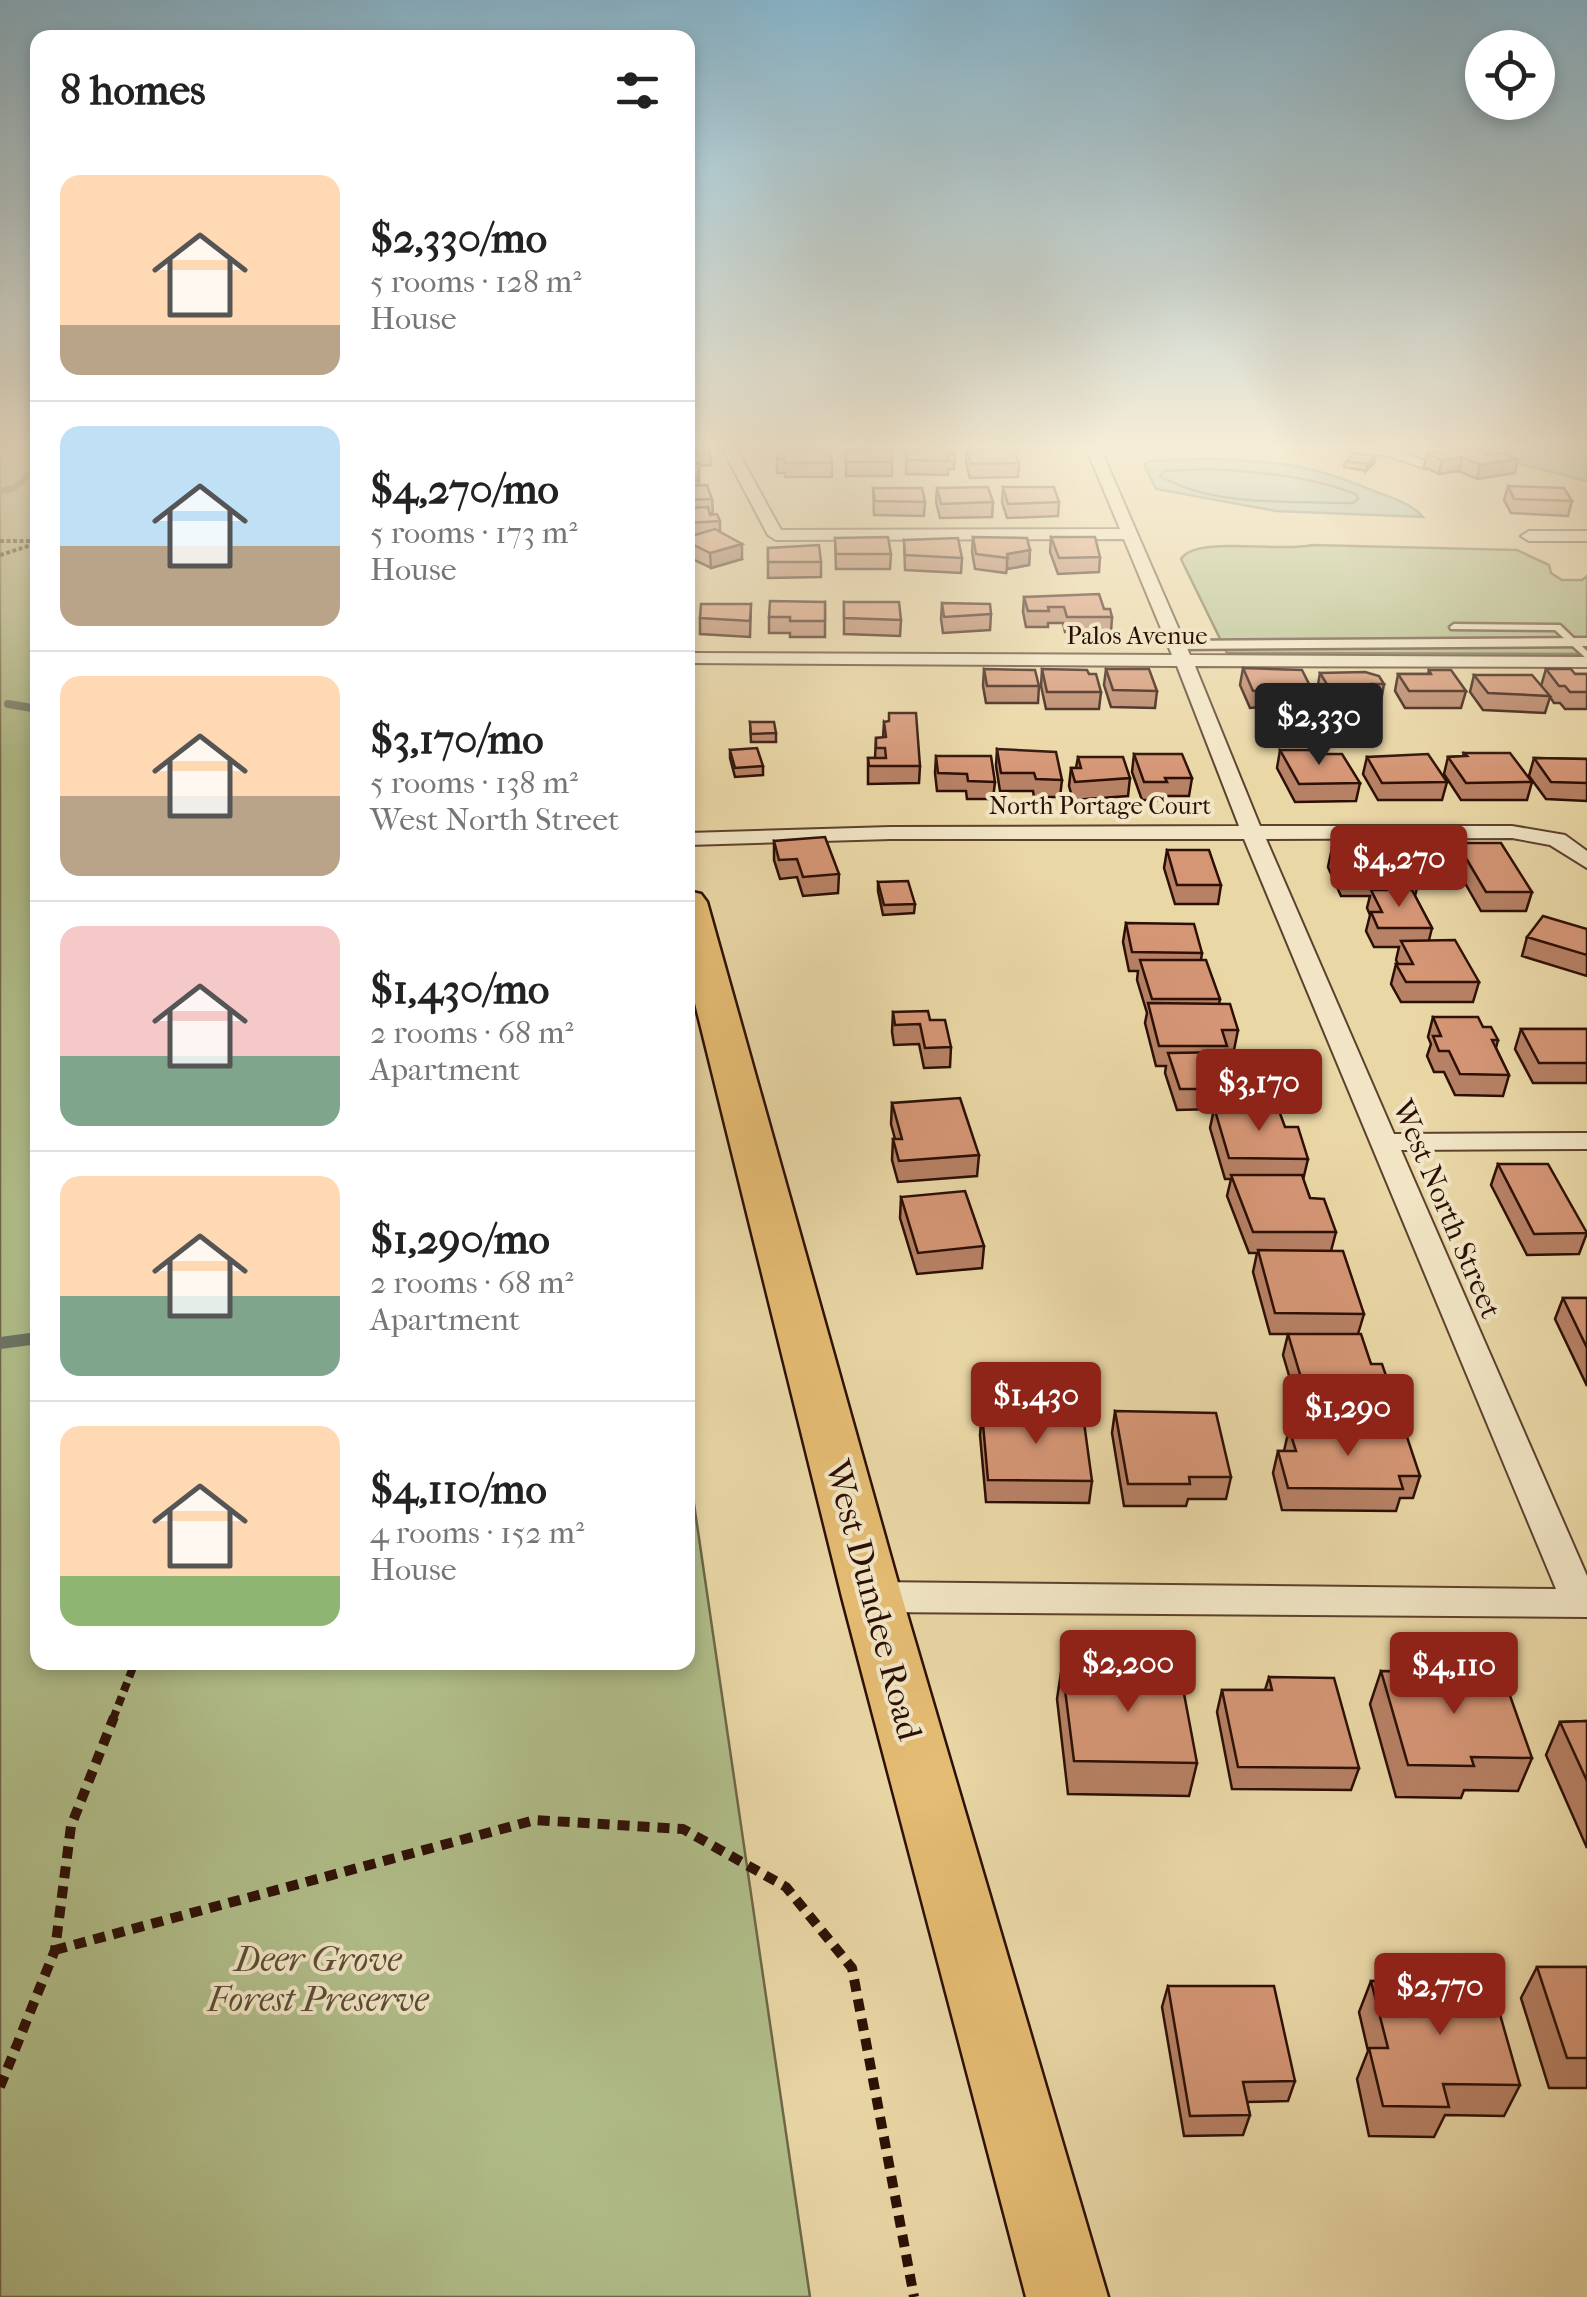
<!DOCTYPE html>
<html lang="en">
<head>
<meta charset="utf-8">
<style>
  :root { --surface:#fff; --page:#f6f6f6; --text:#222; --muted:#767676; --line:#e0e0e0; --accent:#8f2418 }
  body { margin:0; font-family:"IM FELL French Canon",serif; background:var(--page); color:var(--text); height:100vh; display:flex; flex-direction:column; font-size:38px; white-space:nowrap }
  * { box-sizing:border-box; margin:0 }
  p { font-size:32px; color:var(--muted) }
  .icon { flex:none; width:55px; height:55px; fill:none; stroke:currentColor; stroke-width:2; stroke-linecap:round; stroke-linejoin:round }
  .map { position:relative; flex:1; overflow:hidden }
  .details { position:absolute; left:30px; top:30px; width:665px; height:1640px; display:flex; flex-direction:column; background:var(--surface); border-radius:20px; box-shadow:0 5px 15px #0003 }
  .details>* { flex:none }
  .buttons { position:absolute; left:1465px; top:30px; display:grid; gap:20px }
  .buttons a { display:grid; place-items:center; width:90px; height:90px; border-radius:50%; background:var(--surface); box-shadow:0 5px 15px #0003; font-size:50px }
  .price { position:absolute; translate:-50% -85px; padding:0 22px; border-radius:10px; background:var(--accent); color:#fff; font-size:32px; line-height:65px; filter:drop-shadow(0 2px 5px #0008) }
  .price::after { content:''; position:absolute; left:50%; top:60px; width:30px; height:22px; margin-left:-15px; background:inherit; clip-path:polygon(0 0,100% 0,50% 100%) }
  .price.selected { background:#222; color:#fff }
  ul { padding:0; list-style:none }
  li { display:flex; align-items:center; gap:30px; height:250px; padding:0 30px }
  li+li { border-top:2px solid var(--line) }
  li span { display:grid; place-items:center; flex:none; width:280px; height:200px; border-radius:20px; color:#555 }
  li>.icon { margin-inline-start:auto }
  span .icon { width:120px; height:120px; fill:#fffc; stroke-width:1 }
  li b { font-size:42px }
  h2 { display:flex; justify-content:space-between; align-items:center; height:120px; padding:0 30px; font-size:42px }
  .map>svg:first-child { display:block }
  .green { fill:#b1bf8b; stroke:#6e6748; stroke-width:2.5 }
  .water { fill:#98baa5; stroke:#6d7665; stroke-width:2.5 }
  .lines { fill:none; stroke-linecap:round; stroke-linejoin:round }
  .shore { stroke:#626455; stroke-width:2.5 }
  .stream-far2 { stroke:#6d7665; stroke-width:6 }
  .stream-far1 { stroke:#6d7665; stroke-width:8 }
  .stream { stroke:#6d7665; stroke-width:12 }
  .service-casing { stroke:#5c412d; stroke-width:5 }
  .pedestrian-casing { stroke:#5c412d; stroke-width:5 }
  .minor-casing { stroke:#5c412d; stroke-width:4 }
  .primary-casing { stroke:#2c0f05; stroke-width:5 }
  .path-far2 { stroke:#2c0f05; stroke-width:4; stroke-dasharray:4 2.5; stroke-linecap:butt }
  .path-far1 { stroke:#2c0f05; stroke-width:8; stroke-dasharray:9 6; stroke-linecap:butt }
  .path { stroke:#2c0f05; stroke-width:10; stroke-dasharray:12 8; stroke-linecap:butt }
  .service { fill:#f1e5c5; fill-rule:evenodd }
  .pedestrian { fill:#f1e5c5; fill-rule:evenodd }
  .minor { fill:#f1e5c5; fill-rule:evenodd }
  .primary { fill:#e5bc73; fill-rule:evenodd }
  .wall { fill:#b78165; stroke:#2c0f05; stroke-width:2.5 }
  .shaded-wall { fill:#956953; stroke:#2c0f05; stroke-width:2.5 }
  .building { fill:#d59676; stroke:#2c0f05; stroke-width:2.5 }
  .labels { text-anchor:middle; stroke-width:8; stroke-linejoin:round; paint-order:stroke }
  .far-street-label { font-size:25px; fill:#2c0f05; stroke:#f1e5c5 }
  .street-label { font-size:30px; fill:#2c0f05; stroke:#f1e5c5 }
  .near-street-label { font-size:35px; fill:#2c0f05; stroke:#f1e5c5 }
  .near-park-label { font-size:35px; font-style:italic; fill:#5b4d34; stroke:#f1e5c5 }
</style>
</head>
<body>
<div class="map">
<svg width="1587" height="2297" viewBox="0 0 1587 2297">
  <rect width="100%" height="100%" fill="#ead7a6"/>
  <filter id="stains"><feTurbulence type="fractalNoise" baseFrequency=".002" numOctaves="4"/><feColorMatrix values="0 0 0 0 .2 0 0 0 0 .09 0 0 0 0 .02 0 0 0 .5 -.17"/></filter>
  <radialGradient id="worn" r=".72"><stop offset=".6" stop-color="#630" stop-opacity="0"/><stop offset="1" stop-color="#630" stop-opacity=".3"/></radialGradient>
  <path class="green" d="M0 450H38V1662H688V1463L810 2297H0Z
    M1312 545 1517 550 1549 565 1551 573 1562 580H1582L1587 576V654L1227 653 1181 559C1196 535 1279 553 1312 545Z"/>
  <path class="water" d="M1464 450H1587V481Z
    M1211 459C1280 462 1310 464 1374 491 1391 498 1411 503 1423 517L1276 511 1156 489 1144 465 1151 461Z"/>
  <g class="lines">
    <path class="shore" d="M1211 469C1261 472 1309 476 1356 494L1358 499 1353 503H1335C1279 501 1209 505 1160 476L1164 471Z"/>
    <path class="stream-far2" d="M0 491 14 488 38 466"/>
    <path class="stream-far1" d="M8 704 38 709"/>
    <path class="stream" d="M0 1343 38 1338"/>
    <g class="service-casing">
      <path id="service" d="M1454 624 1560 625 1587 651V659L1555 630 1451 629 1450 627Z"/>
    </g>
    <g class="pedestrian-casing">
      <path id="pedestrian" d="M1587 638V646L1176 649 1170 645 1176 641Z"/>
    </g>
    <g class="minor-casing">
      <path id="minor" d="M723 450H737L781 530 1120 529 1087 450H1101L1190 655 1587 657V667L1195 666 1260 826H1512L1565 835 1587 851V868L1550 845 1512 838 1266 839 1394 1134 1587 1133V1149L1401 1150 1587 1576V1617L872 1612 859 1607 854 1597 859 1587 872 1582 1556 1589 1244 839H891L688 845V833L891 827 1239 826 1177 666 688 663V653L1172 655 1124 539 776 540 768 535Z
        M1347 450H1399L1434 465 1427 469 1389 456Z
        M1587 531V541H1529L1521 536 1529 531Z"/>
    </g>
    <g class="primary-casing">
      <path id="primary" d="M688 891 701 894 707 902 902 1597 1108 2297H1026L842 1597 688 975Z"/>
    </g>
    <path class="path-far2" d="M0 541H34
      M0 555 38 543"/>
    <path class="path-far1" d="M113 1719 135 1662"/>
    <path class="path" d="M55 1950 535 1820 683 1829 786 1887 852 1968 914 2297
      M0 2087 55 1950 71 1826 114 1717"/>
    <use href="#service" class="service"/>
    <use href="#pedestrian" class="pedestrian"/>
    <use href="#minor" class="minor"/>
    <use href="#primary" class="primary"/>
  </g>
  <path class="wall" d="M688 450H710L711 465 699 466V485L712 499 713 513H710L720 521V532L742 559 711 568 688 557Z
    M777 450 832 463V477H785V473H777Z
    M846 450 892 462V476H846Z
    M1451 450 1515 473 1477 479 1459 471 1439 474 1424 467 1427 454Z
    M906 451 955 455 954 469H948V475L906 474Z
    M967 451 1019 463 1018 477 970 478 966 464Z
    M1346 461 1374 463 1366 471 1344 467Z
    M1508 486 1572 501 1568 516 1511 513 1504 500Z
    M1003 487 1059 502 1058 516 1007 518 1002 502Z
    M873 488 925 502 924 516 874 515Z
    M937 488 993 502 992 517 940 518 936 502Z
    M973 537 1030 550 1029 565 1007 569 1006 573 975 569 972 552Z
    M1051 537 1100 557 1099 572 1058 574 1050 552Z
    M835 538 891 554 890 569H836Z
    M904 540 962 558 961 573 905 570Z
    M768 548 821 562V577L768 578Z
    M1024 597 1104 609 1112 617 1111 633 1065 632 1063 623H1048V627H1026L1023 612Z
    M825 602V637H790V633H769V617Z
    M844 602 901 620 900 636 844 634Z
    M942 603 991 614 990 630 943 633 941 619Z
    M751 604 750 637 700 634V618Z
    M1243 668 1310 686 1307 703 1250 708 1240 685Z
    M984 669 1039 686 1038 703H986L983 686Z
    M1042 669 1089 674 1101 692 1099 709H1046L1041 686Z
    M1106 669 1157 691 1155 708 1111 707 1104 685Z
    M1546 669 1575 674H1587V709H1565L1560 703H1554L1550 697 1545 713 1483 710 1470 692 1474 675 1541 686Z
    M1429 670 1466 691 1461 708H1405L1395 691 1398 674H1428Z
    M1320 673 1384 684 1381 701H1374L1372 707 1327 708 1317 690Z
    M750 722 776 733V742H751Z
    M884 722 920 766 919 783 868 784V758H875L876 738H883Z
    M997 749 1062 780 1060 797H1034L1033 791H1000L996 766Z
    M730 750 763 766V775L735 777 730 758Z
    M1280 750 1360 783 1356 801 1295 802 1277 768Z
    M1464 753 1532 782 1527 800H1461L1444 774 1448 757 1463 756Z
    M1134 754 1192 778 1189 796H1165V800H1142L1132 772Z
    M936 756 995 782 993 799H967L966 791H937L935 773Z
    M1078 757 1130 778 1128 796 1073 800 1069 786 1071 768H1076Z
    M1367 757 1447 782 1442 800H1378L1363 774Z
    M1534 758 1587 759V801L1546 799 1529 776Z
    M774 841 839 874 838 893 803 896 797 877 780 879 774 860Z
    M1457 843 1532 892 1526 911H1481L1453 862Z
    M1332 848 1366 855 1420 877 1415 896 1432 928 1429 940 1479 982 1473 1002H1401L1391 984 1396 964H1398L1396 960 1399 947H1374L1366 931 1370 915 1367 908 1370 896H1341L1328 867Z
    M1167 850 1221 885 1218 904H1175L1164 868Z
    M878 882 915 904 914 913 883 915 878 891Z
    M1126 923 1202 953 1201 960 1220 999 1219 1004 1238 1030 1234 1050H1226V1052L1267 1095 1265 1108 1285 1127 1308 1159 1303 1180 1310 1198 1336 1232 1331 1251 1364 1314 1358 1334 1371 1364 1395 1402 1388 1423H1303L1283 1355 1288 1334H1270L1253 1272 1257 1253H1249L1227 1196 1231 1179H1225L1210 1128 1214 1109 1177 1110 1165 1073 1166 1066H1156L1145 1023 1147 1013 1137 980 1138 971H1129L1123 942Z
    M1587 929V976L1522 956 1527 937Z
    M893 1012 930 1020 951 1047 950 1067 924 1068 919 1044 894 1045 892 1032Z
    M1433 1017 1483 1027 1498 1040 1496 1048 1509 1075 1503 1096 1455 1095 1444 1072H1434L1427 1056 1431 1044 1428 1037Z
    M1521 1029H1587V1083H1533L1515 1049Z
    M892 1103 979 1155 977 1176 898 1182 892 1160 893 1139H895L891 1124Z
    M1498 1164 1587 1233 1579 1254 1527 1255 1491 1185Z
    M901 1197 984 1246 982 1268 917 1274 900 1218Z
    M1563 1298H1587V1386L1555 1319Z
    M1115 1411 1231 1477 1226 1499H1188L1186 1506H1124L1112 1433Z
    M982 1413 1092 1481 1089 1503 986 1502 980 1435Z
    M1289 1429 1420 1476 1413 1498H1400L1396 1511 1282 1510 1273 1473 1278 1451H1284Z
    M1062 1666 1197 1763 1189 1796 1068 1794 1057 1699Z
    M1381 1671 1532 1758 1518 1791 1464 1790 1461 1798 1396 1797 1370 1704Z
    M1269 1677 1359 1768 1351 1790 1232 1789 1217 1712 1222 1690H1265Z
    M1587 1721V1848L1546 1755 1560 1722Z
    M1447 1965 1520 2085 1504 2116 1445 2115 1434 2137 1369 2136 1357 2079 1368 2051 1359 2012 1371 1981 1440 1982Z
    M1537 1967H1587V2088H1549L1521 1998Z
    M1168 1986 1295 2081 1288 2101 1247 2102 1250 2115 1243 2135 1184 2136 1162 2007Z"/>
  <path class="shaded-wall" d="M1375 456 1374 463 1366 471 1368 464Z
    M1462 457 1459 471 1439 474 1442 460Z
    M1518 459 1515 473 1477 479 1480 465Z
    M742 544V559L711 568 710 553Z
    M1030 550 1029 565 1007 569V554Z"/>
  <path class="building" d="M688 450H710V452L688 453Z
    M777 450H830L832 463H785L784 459H777Z
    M846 450H891L892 462H846Z
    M954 450 955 455H948L949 461 907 460 906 451Z
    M1014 450 1019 463 971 464 967 451Z
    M1451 450H1476L1487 455 1503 453 1518 459 1480 465 1462 457 1442 460 1427 454Z
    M1354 453 1375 456 1368 464 1346 461Z
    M699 463 698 480H688V465Z
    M707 485 712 499 688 500V486Z
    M1508 486 1564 488 1572 501 1514 499Z
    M988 487 993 502 941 504 937 488Z
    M1003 487H1054L1059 502 1008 504Z
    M873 488H922L925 502 875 501Z
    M708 507 710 515 717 514 720 521 688 523V508Z
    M715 529 742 544 710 553 688 542V537Z
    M888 537 891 554H836L835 538Z
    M973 537 1027 538 1030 550 1007 554 1008 558 976 554Z
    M1051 537H1095L1100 557 1059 558Z
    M958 538 962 558 905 555 904 540Z
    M819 545 821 562H768V548Z
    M1099 594 1104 609H1110L1112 617H1067L1064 607H1048L1049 611H1028L1024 597Z
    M770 601 825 602V621H790V617H769Z
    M844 602H899L901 620 844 618Z
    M942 603 990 604 991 614 944 617Z
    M701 604H751L750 621 700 618Z
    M1243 668 1302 670 1310 686 1253 691Z
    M984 669 1035 670 1039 686H987Z
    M1042 669 1087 670 1089 674H1096L1101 692H1047Z
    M1106 669H1149L1157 691 1113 690Z
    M1546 669H1571L1575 674H1587V692H1570L1565 686H1559Z
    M1429 670H1451L1466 691H1409L1398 674H1431Z
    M1365 672 1379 676 1384 684H1372L1376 690 1331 691 1320 673Z
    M1474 675H1532L1550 696 1488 693Z
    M889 713H916L920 766H869L868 758H886L885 748H876V738L886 737 884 722 889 721Z
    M750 722H774L776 733 751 734Z
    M757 748 763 766 735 768 730 750Z
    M997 749 1056 752 1062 780 1036 779 1034 773H1001Z
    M1280 750H1310L1313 754H1342L1360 783 1299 784Z
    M1464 753H1510L1532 782 1466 783 1448 757 1467 756Z
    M1134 754H1182L1192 778H1165L1167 782H1144Z
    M1428 754 1447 782 1382 783 1367 757Z
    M936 756H991L995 782 968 781 967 774 938 773Z
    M1078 757H1123L1130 778 1075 782 1071 768H1081Z
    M1534 758 1587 759V783L1551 782Z
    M825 837 839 874 803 877 797 859 779 860 774 841Z
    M1457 843H1501L1532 892H1486Z
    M1332 848H1363L1366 855H1408L1420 877H1345Z
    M1167 850H1209L1221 885H1177Z
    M908 881 915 904 884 905 878 882Z
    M1371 890H1412L1432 928H1378L1371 912H1382Z
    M1543 916 1587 929V955L1527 937Z
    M1126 923 1194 924 1202 953 1132 952Z
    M1455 940 1479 982H1406L1396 964H1413L1401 941Z
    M1140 960H1206L1220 999H1152Z
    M1148 1003 1230 1004 1238 1030H1222L1227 1046H1159Z
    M928 1011 930 1020H945L951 1047 925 1048 920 1024 895 1025 893 1012Z
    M1433 1017H1478L1483 1027H1491L1498 1040H1492L1509 1075 1460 1074 1449 1051H1439L1433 1036H1441Z
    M1521 1029H1587V1063H1539Z
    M1234 1052 1241 1069 1257 1068 1267 1095 1227 1096 1224 1089H1180L1168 1053Z
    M960 1098 979 1155 899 1161 893 1139H902L892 1103Z
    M1214 1107 1278 1108 1285 1127H1298L1308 1159 1229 1158Z
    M1498 1164H1548L1587 1233 1534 1234Z
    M1231 1175H1302L1310 1198 1324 1199 1336 1232H1253Z
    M965 1191 984 1246 918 1253 901 1197Z
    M1258 1250 1343 1251 1364 1314 1275 1313Z
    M1563 1298H1587V1348Z
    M1288 1334H1361L1371 1364H1382L1395 1402 1308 1401Z
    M1115 1411 1216 1413 1231 1477H1189L1190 1484H1128Z
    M982 1413 1083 1415 1092 1481 988 1480Z
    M1289 1429 1405 1431 1420 1476H1399L1403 1489 1288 1488 1278 1451H1296Z
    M1062 1666 1179 1667 1197 1763 1074 1761Z
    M1381 1671 1502 1673 1532 1758 1471 1757 1474 1766 1408 1765Z
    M1269 1677 1334 1678 1359 1768 1238 1767 1222 1690H1272Z
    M1587 1721V1781L1560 1722Z
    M1447 1965H1486L1520 2085 1443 2084 1449 2107 1383 2106 1369 2048H1388L1371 1981 1452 1982Z
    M1537 1967H1587V2058H1567Z
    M1168 1986H1274L1295 2081 1243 2082 1250 2115 1190 2116Z"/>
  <linearGradient id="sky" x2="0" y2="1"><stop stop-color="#88b6cd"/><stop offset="0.58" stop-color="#f6edd7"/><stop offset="1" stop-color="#f6edd7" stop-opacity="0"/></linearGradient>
  <rect width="1587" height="772" fill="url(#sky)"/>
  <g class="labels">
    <g class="far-street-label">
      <text x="1137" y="644">Palos Avenue</text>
      <text x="1100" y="814">North Portage Court</text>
    </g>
    <g class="street-label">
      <text transform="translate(1447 1209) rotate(67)" y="10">West North Street</text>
    </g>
    <g class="near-street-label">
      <text transform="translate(874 1600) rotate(75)" y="12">West Dundee Road</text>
    </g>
    <g class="near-park-label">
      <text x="318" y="1971">Deer Grove<tspan x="318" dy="40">Forest Preserve</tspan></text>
    </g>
  </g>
  <rect width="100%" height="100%" filter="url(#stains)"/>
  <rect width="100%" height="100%" fill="url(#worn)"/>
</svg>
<div class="buttons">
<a><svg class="icon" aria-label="locate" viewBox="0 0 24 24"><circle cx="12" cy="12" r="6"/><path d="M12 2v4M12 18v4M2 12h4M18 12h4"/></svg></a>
</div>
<b class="price selected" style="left:1319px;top:768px">$2,330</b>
<b class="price" style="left:1399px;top:910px">$4,270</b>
<b class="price" style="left:1259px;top:1134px">$3,170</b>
<b class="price" style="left:1036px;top:1447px">$1,430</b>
<b class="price" style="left:1348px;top:1459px">$1,290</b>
<b class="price" style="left:1128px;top:1715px">$2,200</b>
<b class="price" style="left:1454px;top:1717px">$4,110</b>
<b class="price" style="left:1440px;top:2038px">$2,770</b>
<section class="details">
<h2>8 homes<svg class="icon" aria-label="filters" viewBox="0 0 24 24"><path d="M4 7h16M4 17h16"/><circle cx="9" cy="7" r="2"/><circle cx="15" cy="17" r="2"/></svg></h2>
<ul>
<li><span style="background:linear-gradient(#ffd9b3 75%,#b9a48a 0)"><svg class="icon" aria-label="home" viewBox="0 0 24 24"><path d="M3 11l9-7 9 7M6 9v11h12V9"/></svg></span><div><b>$2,330/mo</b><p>5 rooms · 128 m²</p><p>House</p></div></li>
<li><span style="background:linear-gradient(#bfe0f5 60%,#b9a48a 0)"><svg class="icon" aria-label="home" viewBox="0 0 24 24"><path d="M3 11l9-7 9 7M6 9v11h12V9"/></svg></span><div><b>$4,270/mo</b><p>5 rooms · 173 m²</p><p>House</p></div></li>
<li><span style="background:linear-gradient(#ffd9b3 60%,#b9a48a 0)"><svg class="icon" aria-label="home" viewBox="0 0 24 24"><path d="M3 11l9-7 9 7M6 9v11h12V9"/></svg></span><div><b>$3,170/mo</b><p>5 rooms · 138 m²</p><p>West North Street</p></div></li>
<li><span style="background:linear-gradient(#f6c9c9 65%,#7fa58c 0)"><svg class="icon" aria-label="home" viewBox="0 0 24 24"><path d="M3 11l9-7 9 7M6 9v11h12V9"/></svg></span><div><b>$1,430/mo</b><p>2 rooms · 68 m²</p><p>Apartment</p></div></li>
<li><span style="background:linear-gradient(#ffd9b3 60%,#7fa58c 0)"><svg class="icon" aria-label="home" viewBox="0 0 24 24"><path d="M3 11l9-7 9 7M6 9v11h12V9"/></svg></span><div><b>$1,290/mo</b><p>2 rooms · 68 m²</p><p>Apartment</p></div></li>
<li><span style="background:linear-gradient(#ffd9b3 75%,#8fb573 0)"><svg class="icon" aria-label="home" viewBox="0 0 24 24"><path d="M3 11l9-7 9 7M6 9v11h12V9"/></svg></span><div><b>$4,110/mo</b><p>4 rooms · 152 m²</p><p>House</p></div></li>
</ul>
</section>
</div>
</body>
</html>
